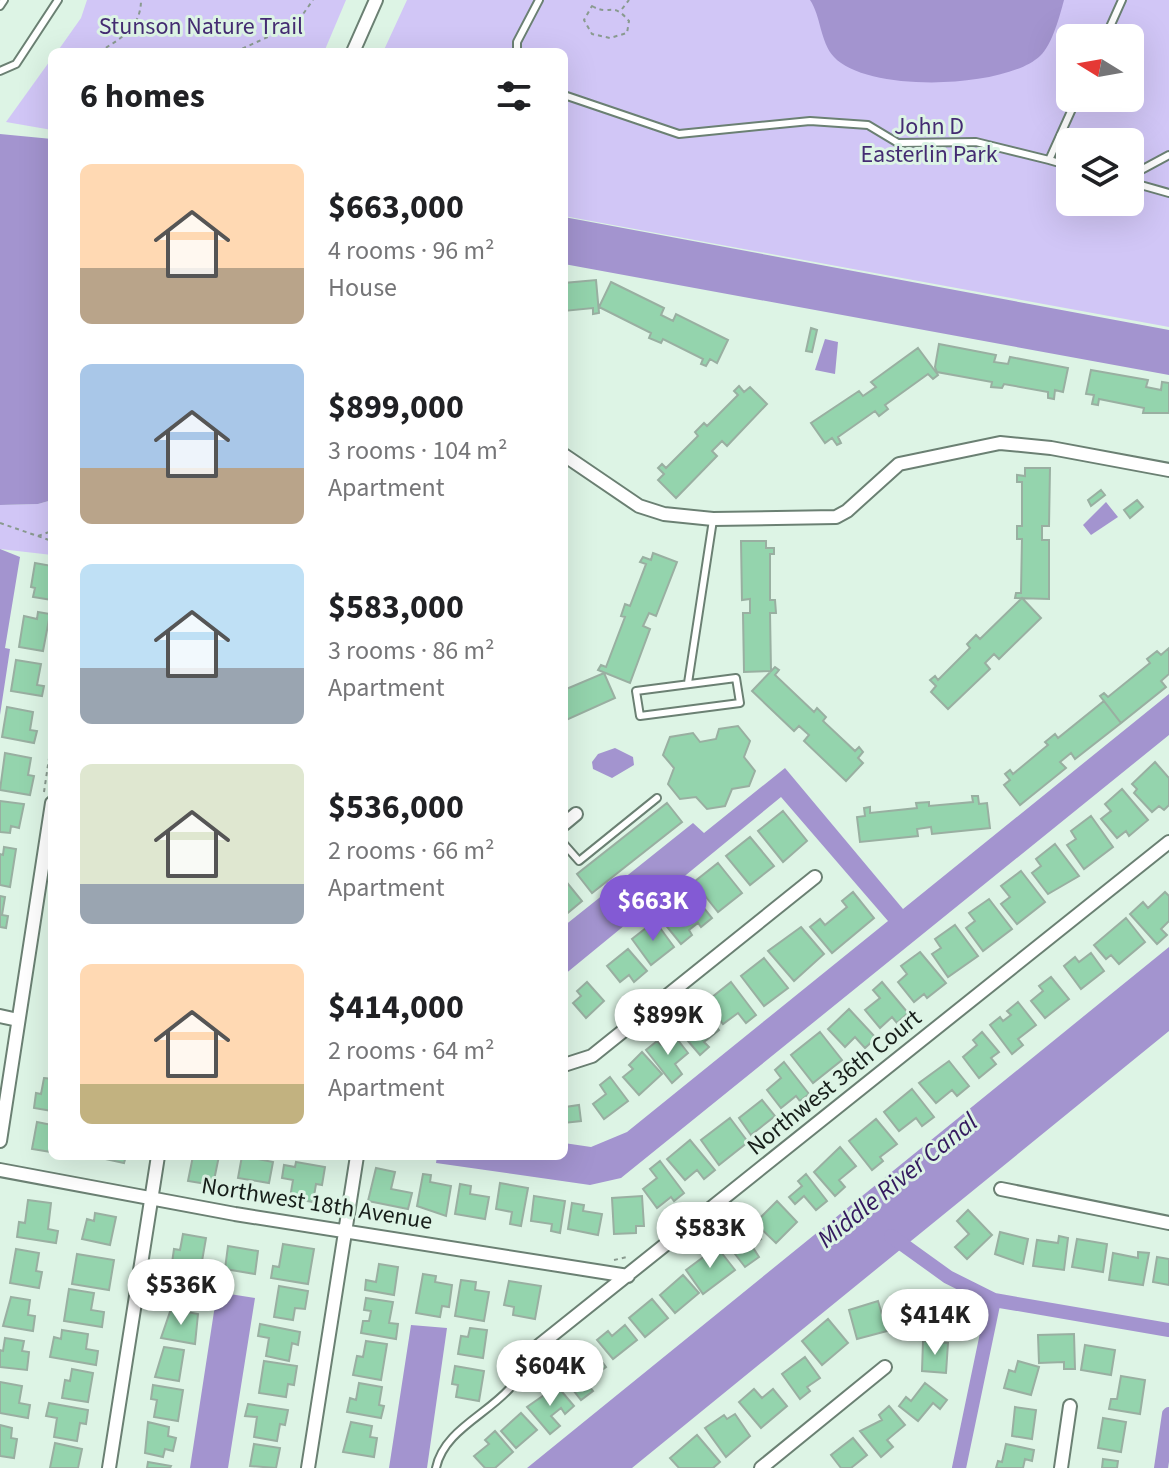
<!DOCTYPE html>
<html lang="en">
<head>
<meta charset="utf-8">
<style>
  :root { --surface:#fff; --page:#f2f2f2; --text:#202124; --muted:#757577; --accent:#835ad4 }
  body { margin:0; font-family:"Source Sans 3",sans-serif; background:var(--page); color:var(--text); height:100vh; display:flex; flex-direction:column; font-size:30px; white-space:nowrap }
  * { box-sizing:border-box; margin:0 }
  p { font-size:26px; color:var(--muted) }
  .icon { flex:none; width:44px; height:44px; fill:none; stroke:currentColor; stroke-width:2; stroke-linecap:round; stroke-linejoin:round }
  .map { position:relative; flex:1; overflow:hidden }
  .sheet { position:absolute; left:48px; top:48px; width:520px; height:1112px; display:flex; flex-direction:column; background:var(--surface); border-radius:12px; box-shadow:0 8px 32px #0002 }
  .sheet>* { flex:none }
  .needle { width:52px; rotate:281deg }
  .tools { position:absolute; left:1056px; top:24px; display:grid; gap:16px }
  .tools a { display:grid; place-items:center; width:88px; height:88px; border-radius:12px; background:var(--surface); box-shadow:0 8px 32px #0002; font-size:40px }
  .price { position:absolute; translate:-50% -68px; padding:0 18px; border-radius:28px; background:#fff; color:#222; font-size:26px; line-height:52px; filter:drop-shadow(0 2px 4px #0008) }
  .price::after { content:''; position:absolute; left:50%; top:48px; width:24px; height:18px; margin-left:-12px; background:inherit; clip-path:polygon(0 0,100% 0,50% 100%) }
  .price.selected { background:var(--accent); color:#fff }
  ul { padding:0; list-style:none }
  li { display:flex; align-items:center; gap:24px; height:200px; padding:0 32px }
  li span { display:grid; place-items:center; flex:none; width:224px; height:160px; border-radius:12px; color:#555 }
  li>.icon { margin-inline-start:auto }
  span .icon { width:96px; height:96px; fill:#fffc; stroke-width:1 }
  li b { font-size:34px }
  h2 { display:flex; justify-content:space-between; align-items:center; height:96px; padding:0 32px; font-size:34px }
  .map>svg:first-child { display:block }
  .green { fill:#d1c6f6; fill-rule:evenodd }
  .water { fill:#a394cf }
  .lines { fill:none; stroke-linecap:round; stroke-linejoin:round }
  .canal { stroke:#a394cf; stroke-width:14 }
  .building { fill:#94d4ad; stroke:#99afa1; stroke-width:2 }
  .service-casing { stroke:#6b8073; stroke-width:10 }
  .minor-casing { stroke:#6b8073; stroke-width:16 }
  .path { stroke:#899a8f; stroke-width:2; stroke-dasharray:4 4; stroke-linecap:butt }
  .service { stroke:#fff; stroke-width:6 }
  .minor { stroke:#fff; stroke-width:12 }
  .labels { text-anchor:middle; stroke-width:6; stroke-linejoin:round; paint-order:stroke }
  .park-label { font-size:24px; fill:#442c72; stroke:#ddf4e5 }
  .street-label { font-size:24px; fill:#171f1a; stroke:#ddf4e5 }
  .water-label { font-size:26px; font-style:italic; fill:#341a5f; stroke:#ddf4e5 }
</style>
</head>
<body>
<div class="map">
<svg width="1169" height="1468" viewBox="0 0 1169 1468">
  <rect width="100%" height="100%" fill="#ddf4e5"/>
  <path class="green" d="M87 0H346L324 52H57L81 18Z
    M407 0H1169V327L564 216V52H383ZM1070 38H1130V98H1070ZM1070 142H1130V202H1070Z
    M52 58V130L6 122Z
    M52 500V555L0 549V505L38 504Z"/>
  <path class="water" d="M810 0H1064C1060 15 1052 45 1040 56 1005 89 867 93 834 57 820 42 821 16 810 0Z
    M0 134 52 139V500L38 504 0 505Z
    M564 217 1169 330V375L564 264Z
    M825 339 838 342 835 374 815 370Z
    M1106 502 1118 517 1091 535 1083 525Z
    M0 549 20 557 5 648 10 649 0 715Z
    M1169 694V735L621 1178 590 1185 436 1163 437 1156H564V1143L591 1147 627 1132 888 921 781 797 564 975V926L693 823 704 833 785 768 903 909Z
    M615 748 633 757 634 765 612 778 593 769 592 762 598 754Z
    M1169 947V1031L632 1468H527Z
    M217 1292 255 1298 228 1468H190Z
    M411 1325 447 1328 427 1468H389Z"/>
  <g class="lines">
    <path class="canal" d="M891 1236 948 1277 994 1300 959 1468
      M994 1300 1169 1330
      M1161 1468 1169 1414"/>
  </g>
  <path class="building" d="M596 280 599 313 593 314V308L564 311V283Z
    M611 282 664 308 661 315 673 321 676 314 728 340 717 363 710 359 706 366 701 364 703 359 663 339 661 343 649 338 651 333 599 307Z
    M811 328 817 330 812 352 806 351Z
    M939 344 996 355 994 362 1008 364 1010 357 1068 368 1063 392 1055 390 1054 399 1048 398V392L1004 384 1002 388 991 387 992 382 937 372 935 367Z
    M918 348 938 375 933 379 928 374 885 405 888 409 879 416 875 411 838 437 841 443 837 445 832 438 825 443 811 423 859 391 863 396 876 387 871 382Z
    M1091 370 1148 380 1146 387 1161 390 1162 382 1169 383V413H1143L1144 408 1099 399 1098 405 1092 404 1094 395 1086 394Z
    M739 386 744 392 750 387 767 404 727 446 722 441 712 451 717 456 676 498 658 480 664 474 658 468 662 464 666 468 698 436 695 432 704 423 707 426 738 395 734 391Z
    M1025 468H1050L1049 526H1042V540H1049V599L1015 598 1016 593H1021L1022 539H1017V526H1022V482H1017V475L1025 476Z
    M1101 490 1105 495 1091 506 1088 500Z
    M1137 500 1143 507 1130 518 1124 510Z
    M741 541H766V548H774V554H770V600H775L776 613H770L771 671 744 672 743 613H750V599L742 600Z
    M653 553 677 562 656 616 649 613 643 626 650 629 630 683 598 670 601 665 606 667 625 617 621 616 625 604 630 606 646 564 640 562 643 557 651 560Z
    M35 563 52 566V600L33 597 35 588 31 587Z
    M1022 598 1041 618 999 659 994 654 985 663 990 669 948 709 931 692 936 686 930 680 935 676 938 680 970 648 967 644 976 635 980 639Z
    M38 612 50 614 43 651 19 647 24 616 37 619Z
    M1169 648V674L1161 681 1166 687 1121 723 1100 696 1104 693 1108 697 1150 663 1147 659 1157 651 1161 655Z
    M16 660 41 664 37 685 44 686 42 696 11 691Z
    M775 667 779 670 775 675 814 712 817 708 826 717 823 721 855 751 859 747 863 752 858 758 863 763 846 781 804 741 809 735 799 726 794 731 752 691Z
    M604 673 615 698 564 721V690Z
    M1104 701 1121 723 1075 759 1071 753 1060 762 1066 768 1020 805 1004 785 1010 780 1005 774 1010 770 1013 774 1048 745 1045 742 1055 734 1058 738Z
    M7 707 33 712 30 730 37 731 34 743 2 737Z
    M738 726 750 741 744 757 755 771 749 786 732 789 725 806 707 809 696 797 680 799 668 784 674 768 663 755 670 737 693 733 700 742 716 739 719 729Z
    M5 753 31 758 28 775 34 776 30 795 0 790Z
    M1155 762 1169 778V805L1164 810 1159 806 1152 812 1134 793 1137 789 1132 784Z
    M1122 789 1148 820 1129 836 1126 831 1117 838 1101 819 1111 811 1105 804Z
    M972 796H978L979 804 987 803 990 828 932 834 931 827 917 829 918 836 860 842 857 817 865 816 864 808 870 807V813L917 808 916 803 929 802V806L973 802Z
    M0 801 24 804 19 828 11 826 10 833 0 832Z
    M667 803 682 822 592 893 577 874Z
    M783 811 807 841 783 862 758 831Z
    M1091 816 1113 847 1084 869 1067 845 1076 839 1071 831Z
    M750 837 774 866 750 885 726 856Z
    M1055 844 1079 876 1048 894 1032 873 1041 866 1036 859Z
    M4 847 16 849 10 887 0 885V854L3 855Z
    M718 863 742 893 718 912 694 882Z
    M1021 871 1045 902 1017 924 1001 904 1010 897 1001 886Z
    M564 879 582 901 564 916Z
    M687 887 712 918 701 927 698 923 689 930 692 935 681 944 655 912Z
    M853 892 874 918 832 953 810 927 820 919 825 925 847 907 842 901Z
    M1165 892 1169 896V921L1161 929 1167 935 1157 944 1130 914 1143 902 1148 908Z
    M0 896 5 897 2 915 8 916 6 928 0 927Z
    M989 899 1012 929 983 951 966 928 975 921 969 913Z
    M1126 918 1145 942 1119 964 1111 955 1106 959 1094 945Z
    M655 921 674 947 651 965 632 939Z
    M955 925 978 956 948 977 932 954 941 948 935 939Z
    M801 927 824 954 794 981 768 951Z
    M628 949 647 971 634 982 629 975 620 982 607 966Z
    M920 952 946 983 927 998 924 994 914 1002 898 982 907 974 901 966Z
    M1091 953 1104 971 1081 989 1064 966 1075 957 1079 962Z
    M764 958 788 988 764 1006 741 976Z
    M1051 977 1069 999 1045 1018 1031 1001 1043 991 1039 986Z
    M587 982 604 1001 586 1018 573 1003 581 996 577 991Z
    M731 982 756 1015 746 1023 738 1013 723 1024 706 1002Z
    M882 982 908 1013 897 1023 892 1017 880 1028 865 1010 880 998 873 990Z
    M1018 1002 1036 1025 1018 1039 1023 1045 1012 1054 990 1025 1000 1017 1003 1021 1011 1015 1007 1011Z
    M849 1009 876 1038 865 1048 855 1037 845 1047 828 1029Z
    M703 1011 719 1030 704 1042 709 1047 700 1055 676 1027 688 1016 692 1021Z
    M820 1032 842 1060 813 1083 791 1055Z
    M982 1032 999 1052 991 1058 996 1064 979 1078 963 1057 977 1045 973 1040Z
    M674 1035 688 1053 675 1064 682 1074 672 1083 646 1050 657 1041 661 1045Z
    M642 1052 662 1074 639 1095 623 1077 633 1069 629 1065Z
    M949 1061 969 1086 957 1096 952 1090 936 1103 919 1083Z
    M784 1062 809 1094 800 1101 796 1096 781 1108 767 1090 781 1078 775 1070Z
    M610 1077 628 1101 604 1119 593 1104 606 1094 600 1085Z
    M44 1078 52 1079V1111L34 1108 36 1093 41 1094Z
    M912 1089 934 1117 922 1126 916 1118 899 1131 884 1112Z
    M762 1100 775 1116 751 1135 739 1118Z
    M564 1101 565 1107 579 1105 581 1121 564 1123Z
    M730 1118 748 1142 719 1165 701 1140Z
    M876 1119 897 1144 880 1157 883 1161 872 1170 849 1141Z
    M37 1122 52 1125 51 1152 32 1149Z
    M690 1140 715 1170 704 1179 697 1170 685 1180 667 1159Z
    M840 1147 856 1166 839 1180 845 1187 835 1196 814 1172Z
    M92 1156H126L124 1163Z
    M193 1156H219L213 1185 188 1181Z
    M242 1156 273 1162 269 1183 238 1178Z
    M660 1161 684 1193 674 1201 671 1197 657 1208 643 1189 657 1178 650 1169Z
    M296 1162 325 1167 322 1185 316 1184 313 1202 290 1198 293 1180 282 1178 284 1165 295 1167Z
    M376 1168 395 1172 391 1189 412 1193 408 1209 368 1201Z
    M423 1174 431 1175 430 1182 451 1186 446 1216 417 1206Z
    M806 1174 827 1201 816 1210 804 1196 795 1204 789 1197 802 1186 798 1181Z
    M500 1183 528 1188 521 1226 510 1224 512 1212 496 1209Z
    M460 1184 471 1186 470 1194 489 1197 485 1219 455 1214Z
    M534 1196 565 1201 560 1233 551 1231 552 1224 531 1221Z
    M642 1196 644 1226H636V1233L614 1234 612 1198Z
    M28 1200 51 1203 48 1229 58 1231 56 1243 17 1237 19 1222 25 1223Z
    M777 1201 797 1222 776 1243 755 1223Z
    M572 1203 584 1205 583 1211 602 1214 598 1235 568 1229Z
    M968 1210 992 1235 967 1259 955 1247 969 1234 957 1221Z
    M95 1213 116 1217 110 1245 82 1239 87 1219 94 1221Z
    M750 1223 761 1239 752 1246 759 1257 745 1267 725 1241Z
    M1000 1232 1028 1239 1023 1264 995 1254Z
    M183 1234 206 1238 201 1267 172 1263 174 1249 180 1250Z
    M1059 1236 1068 1238 1064 1270 1033 1266 1037 1240 1058 1243Z
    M1077 1239 1107 1244 1103 1272 1072 1267Z
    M283 1244 314 1249 308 1284 271 1278 273 1266 279 1267Z
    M228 1246 258 1251 255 1274 225 1269Z
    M717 1247 735 1270 703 1294 686 1270Z
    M16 1249 39 1253 36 1271 42 1272 39 1288 10 1283Z
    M1138 1252 1149 1253 1143 1285 1109 1280 1113 1253 1138 1258Z
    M77 1254 114 1260 109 1290 72 1284Z
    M1157 1257 1169 1259V1285L1153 1282Z
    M379 1264 398 1267 394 1295 365 1290 366 1280 376 1282Z
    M177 1273 198 1277 195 1296 208 1298 206 1308 166 1303 168 1288 174 1289Z
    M423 1274 436 1276 435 1282 452 1285 449 1307 442 1306 440 1317 416 1313Z
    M683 1275 699 1293 675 1313 660 1295Z
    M461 1280 476 1282 475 1290 489 1292 484 1321 455 1316Z
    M509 1281 541 1286 535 1319 513 1315 514 1307 504 1305Z
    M279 1286 308 1291 305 1309 295 1308 293 1320 274 1317Z
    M69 1289 94 1293 91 1310 104 1312 102 1327 64 1321Z
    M11 1297 30 1300 28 1315 35 1316 33 1331 3 1326Z
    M901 1297 934 1305 927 1335 905 1330 904 1336 892 1333Z
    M366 1298 393 1302 389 1323 398 1324 396 1339 361 1333 363 1321H369L371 1311 364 1310Z
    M652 1299 668 1318 645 1337 629 1318Z
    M878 1301 887 1331 857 1339 849 1310Z
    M171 1309 198 1314 195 1344 161 1338Z
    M828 1319 848 1343 822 1365 802 1341Z
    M260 1324 300 1332 298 1345 292 1343 289 1361 266 1356 269 1338 258 1336Z
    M625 1325 637 1340 613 1359 597 1340 608 1331 612 1336Z
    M470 1328 487 1330 483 1358 458 1354 461 1336 468 1337Z
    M62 1330 88 1334 86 1349 98 1351 96 1365 50 1357 54 1337 61 1339Z
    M1074 1334 1075 1369H1064V1362L1039 1363 1038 1335Z
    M5 1338 24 1341 22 1351 29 1352 27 1370 0 1367V1350L3 1351Z
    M366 1341 387 1344 381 1380 353 1375 357 1356 363 1357Z
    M923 1341 948 1343 946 1373 922 1371Z
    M1085 1345 1115 1350 1111 1375 1081 1370Z
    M164 1347 184 1350 179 1381 155 1377Z
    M591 1347 606 1367 586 1382 593 1391 581 1400 559 1372 570 1363 574 1367 582 1361 579 1357Z
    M805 1357 820 1378 807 1387 810 1391 800 1399 782 1374Z
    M264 1361 297 1366 294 1385 288 1384 286 1397 259 1393Z
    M1018 1361 1039 1367 1031 1395 1004 1388 1009 1370 1015 1372Z
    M455 1366 484 1371 479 1401 456 1397 458 1385 452 1384Z
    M72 1369 93 1373 88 1402 62 1398 65 1380 70 1381Z
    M1121 1376 1145 1380 1140 1414 1109 1409 1111 1399H1117Z
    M0 1382 22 1386 19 1403 30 1405 28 1418 0 1413Z
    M359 1383 382 1387 379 1405 384 1406 381 1418 347 1412 350 1398 356 1400Z
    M925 1383 947 1400 940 1409 933 1403 918 1421 899 1406 906 1397 911 1401Z
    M153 1385 183 1390 178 1421 154 1417 157 1400 151 1399Z
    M557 1386 574 1406 565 1414 561 1408 551 1416 560 1426 550 1434 527 1407Z
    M754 1389 762 1398 773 1389 787 1406 761 1428 739 1402Z
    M49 1403 88 1410 86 1424 80 1423 77 1441 54 1437 57 1418 46 1416Z
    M248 1404 288 1410 285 1425 280 1424 277 1441 254 1437 257 1417 245 1416Z
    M889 1406 905 1425 887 1440 893 1447 881 1457 860 1431 882 1420 879 1415Z
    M1015 1407 1036 1410 1032 1439 1012 1436Z
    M521 1413 537 1430 516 1448 501 1431Z
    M735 1414 750 1436 726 1457 705 1428 724 1415 727 1419Z
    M1103 1418 1126 1422 1121 1452 1098 1448Z
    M148 1422 169 1427 168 1436 176 1438 173 1451 165 1449 163 1457 145 1453Z
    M351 1422 372 1426 370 1437 377 1438 374 1457 343 1452Z
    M0 1425 12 1428 11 1438 17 1439 14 1458 0 1456Z
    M495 1431 513 1452 495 1468H485L474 1456 489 1444 485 1440Z
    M697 1435 720 1462 713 1468H679L670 1458Z
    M853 1438 867 1455 851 1468H841L831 1455Z
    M55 1443 82 1449 78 1468H50Z
    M254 1444 280 1448 276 1468 250 1466Z
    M1006 1444 1034 1450 1032 1461 1025 1459 1023 1468H996L998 1461 1002 1462Z
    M1103 1459 1118 1461 1117 1468H1102Z
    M148 1462 171 1466 170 1468H147Z"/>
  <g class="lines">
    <g class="service-casing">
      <path id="service" d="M0 6 4 0
        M1105 38 1122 0
        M517 52V42L539 0
        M0 71 16 64 58 0
        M564 95 679 134 810 121 868 125 898 143 976 142 1049 160 1077 98
        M1049 160 1070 166
        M1130 176 1169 155
        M1130 182 1169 193
        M736 678 740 703 640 716 636 691Z
        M688 683 713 520
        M564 844 579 861 657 798
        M436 1468C446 1419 518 1407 526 1356"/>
    </g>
    <g class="minor-casing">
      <path id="minor" d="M353 52 376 0
        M564 455 639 506 664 514 713 519 836 517 847 511 899 464 1000 443 1051 448 1169 470
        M564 824 576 814
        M0 1016 18 1020
        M564 1065 592 1056 815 877
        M0 1141 52 803
        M0 1170 235 1214 628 1276
        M1001 1189 1169 1223
        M526 1356 1169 842
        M109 1468 158 1156
        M308 1468 357 1156
        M761 1468 885 1367
        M1061 1468 1070 1406"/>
    </g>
    <path class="path" d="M592 6C611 17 611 0 629 21L627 33 610 38 592 34 584 20Z
      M622 9 629 0
      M99 52C120 39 141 28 141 0
      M235 52 296 24 313 0
      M0 523 52 541
      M38 536 52 531
      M44 792 52 738
      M614 1260 627 1257"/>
    <use href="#service" class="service"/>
    <use href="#minor" class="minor"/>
  </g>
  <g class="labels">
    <g class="park-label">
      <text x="201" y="34">Stunson Nature Trail</text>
      <text x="929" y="134">John D<tspan x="929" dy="28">Easterlin Park</tspan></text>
    </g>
    <g class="street-label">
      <text transform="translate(834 1082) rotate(-39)" y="8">Northwest 36th Court</text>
      <text transform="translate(317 1203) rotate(9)" y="8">Northwest 18th Avenue</text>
    </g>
    <g class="water-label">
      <text transform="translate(897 1180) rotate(-39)" y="9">Middle River Canal</text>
    </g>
  </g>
</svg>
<div class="tools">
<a><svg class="needle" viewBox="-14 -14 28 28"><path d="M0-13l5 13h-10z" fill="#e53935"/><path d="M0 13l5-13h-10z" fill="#757577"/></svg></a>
<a><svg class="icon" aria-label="layers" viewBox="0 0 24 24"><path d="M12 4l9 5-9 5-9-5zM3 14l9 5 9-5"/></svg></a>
</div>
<b class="price selected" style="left:653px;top:943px">$663K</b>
<b class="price" style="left:668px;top:1057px">$899K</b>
<b class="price" style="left:710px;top:1270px">$583K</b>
<b class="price" style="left:181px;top:1327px">$536K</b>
<b class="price" style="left:935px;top:1357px">$414K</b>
<b class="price" style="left:550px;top:1408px">$604K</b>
<section class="sheet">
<h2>6 homes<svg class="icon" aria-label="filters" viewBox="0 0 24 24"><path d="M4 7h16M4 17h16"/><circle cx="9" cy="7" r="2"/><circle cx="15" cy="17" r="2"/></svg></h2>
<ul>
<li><span style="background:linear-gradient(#ffd9b3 65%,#b9a48a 0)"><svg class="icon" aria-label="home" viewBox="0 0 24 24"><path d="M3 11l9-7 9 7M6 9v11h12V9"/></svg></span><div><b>$663,000</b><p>4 rooms · 96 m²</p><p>House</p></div></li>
<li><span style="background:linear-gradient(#a9c7e8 65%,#b9a48a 0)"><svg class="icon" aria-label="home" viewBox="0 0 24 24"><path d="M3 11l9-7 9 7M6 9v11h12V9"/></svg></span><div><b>$899,000</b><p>3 rooms · 104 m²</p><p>Apartment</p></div></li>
<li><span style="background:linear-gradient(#bfe0f5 65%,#9aa5b1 0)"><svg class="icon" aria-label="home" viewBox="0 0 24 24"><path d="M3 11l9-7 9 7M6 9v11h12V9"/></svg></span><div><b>$583,000</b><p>3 rooms · 86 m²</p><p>Apartment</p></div></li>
<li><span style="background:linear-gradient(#dfe7d0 75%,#9aa5b1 0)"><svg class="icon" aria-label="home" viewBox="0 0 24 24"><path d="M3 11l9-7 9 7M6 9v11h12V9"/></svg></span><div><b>$536,000</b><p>2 rooms · 66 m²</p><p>Apartment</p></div></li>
<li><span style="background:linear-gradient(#ffd9b3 75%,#c2b280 0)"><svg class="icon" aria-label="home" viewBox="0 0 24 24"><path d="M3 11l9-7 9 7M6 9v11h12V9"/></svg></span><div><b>$414,000</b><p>2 rooms · 64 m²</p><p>Apartment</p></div></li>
</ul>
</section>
</div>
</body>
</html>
